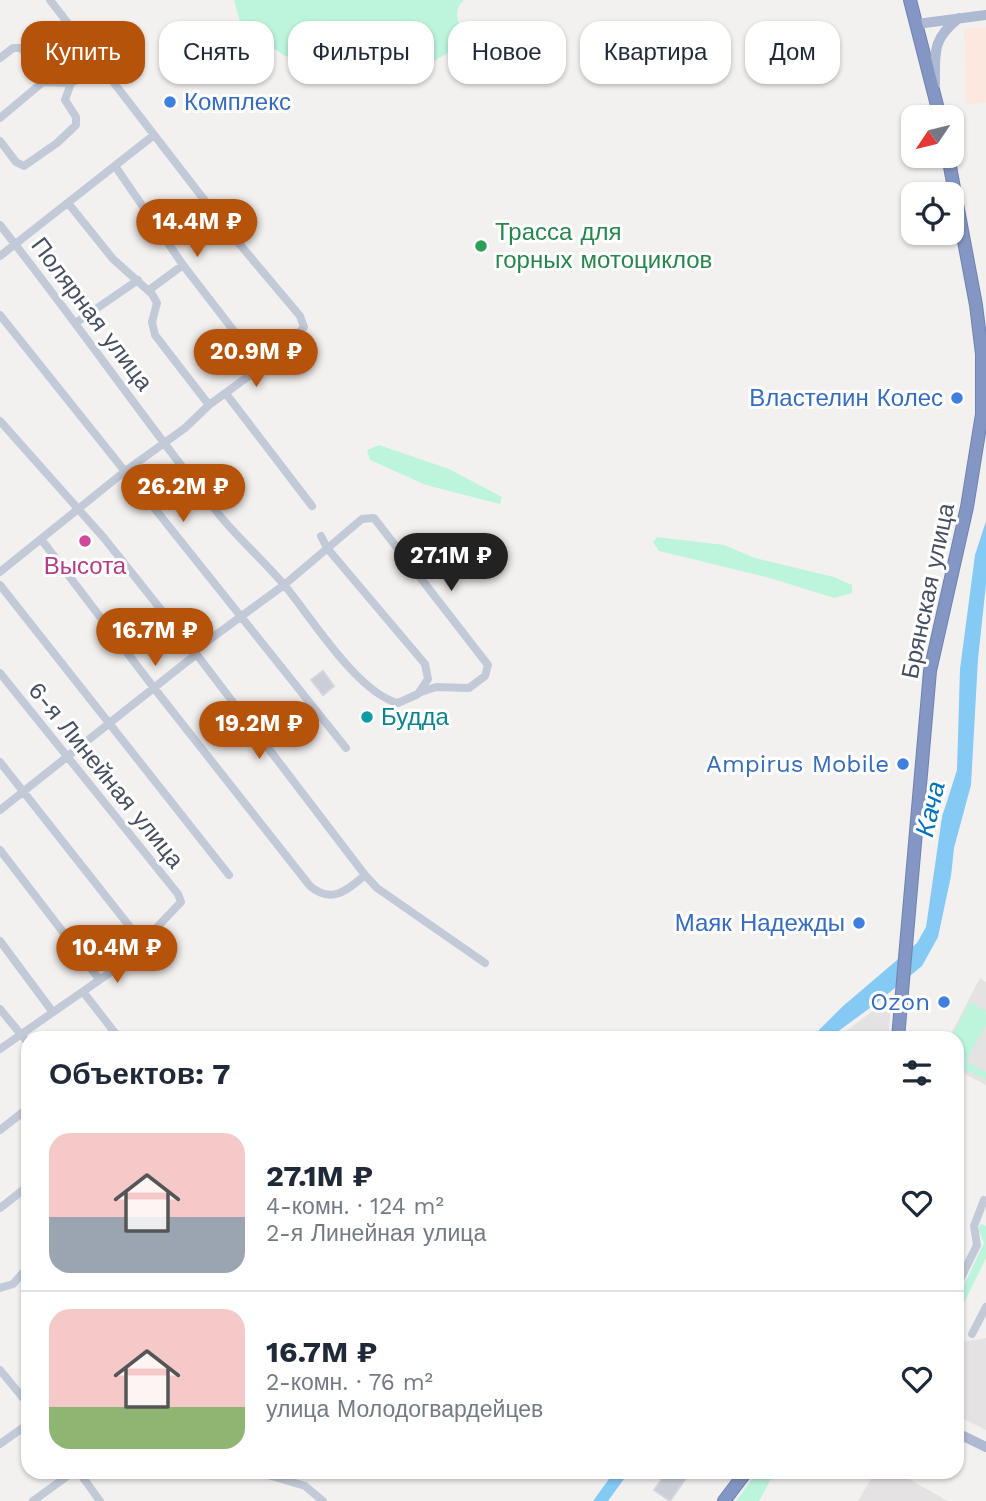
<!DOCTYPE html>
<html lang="ru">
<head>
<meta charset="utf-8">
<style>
  :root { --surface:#fff; --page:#f6f6f7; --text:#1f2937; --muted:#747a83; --line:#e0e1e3; --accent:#b45309 }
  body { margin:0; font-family:"Work Sans",sans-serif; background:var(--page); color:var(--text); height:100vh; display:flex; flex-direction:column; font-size:26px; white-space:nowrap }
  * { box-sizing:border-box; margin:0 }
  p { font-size:23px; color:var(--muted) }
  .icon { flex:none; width:38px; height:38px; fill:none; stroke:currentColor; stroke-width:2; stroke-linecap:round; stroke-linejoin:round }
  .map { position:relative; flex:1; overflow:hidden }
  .details { position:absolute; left:21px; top:1031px; width:943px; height:448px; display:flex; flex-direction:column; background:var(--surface); border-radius:21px; box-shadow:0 2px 5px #0004 }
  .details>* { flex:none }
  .banner { position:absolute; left:21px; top:21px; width:945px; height:63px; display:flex; gap:14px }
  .needle { width:46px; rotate:235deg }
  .controls { position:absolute; left:901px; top:105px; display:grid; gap:14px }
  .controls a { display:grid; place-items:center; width:63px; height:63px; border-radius:14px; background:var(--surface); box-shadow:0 2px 5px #0004; font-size:35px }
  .price { position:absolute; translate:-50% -60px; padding:0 16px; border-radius:24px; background:var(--accent); color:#fff; font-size:23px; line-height:46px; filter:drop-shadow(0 2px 4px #0008) }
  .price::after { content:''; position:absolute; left:50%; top:42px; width:21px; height:16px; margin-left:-10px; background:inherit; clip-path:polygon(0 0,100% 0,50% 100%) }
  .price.current { background:#222; color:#fff }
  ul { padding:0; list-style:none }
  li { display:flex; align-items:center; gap:21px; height:175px; padding:0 28px }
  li+li { border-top:2px solid var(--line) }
  li span { display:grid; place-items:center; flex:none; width:196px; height:140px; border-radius:21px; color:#555 }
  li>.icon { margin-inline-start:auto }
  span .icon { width:84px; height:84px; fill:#fffc; stroke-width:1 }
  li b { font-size:30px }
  h2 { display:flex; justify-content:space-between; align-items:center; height:84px; padding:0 28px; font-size:30px }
  .chip { padding:0 24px; border-radius:21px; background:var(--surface); box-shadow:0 2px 5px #0004; font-size:24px; line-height:63px }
  .chip.current { background:var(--accent); color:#fff }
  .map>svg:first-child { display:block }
  .education { fill:#e4e2e2 }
  .medical { fill:#fde8e0 }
  .green { fill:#bcf4dc }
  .water { fill:#85c9f5 }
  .building { fill:#ccced7; stroke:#d4d5dd; stroke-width:2 }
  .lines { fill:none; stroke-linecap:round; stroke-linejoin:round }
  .highway-casing { stroke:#6f82b0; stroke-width:14 }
  .minor { stroke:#c3cad7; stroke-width:8 }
  .major { stroke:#aeb9d2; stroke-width:10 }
  .highway { stroke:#8497c4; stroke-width:12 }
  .shop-dot { fill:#3f7fe0; stroke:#fff; stroke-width:2.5 }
  .leisure-dot { fill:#2e9e5b; stroke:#fff; stroke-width:2.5 }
  .hotel-dot { fill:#d1479c; stroke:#fff; stroke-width:2.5 }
  .culture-dot { fill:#0f9aa8; stroke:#fff; stroke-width:2.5 }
  .labels { text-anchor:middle; stroke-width:6; stroke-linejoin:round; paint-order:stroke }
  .shop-label { font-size:24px; fill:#366cbe; stroke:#fff; text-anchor:end }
  .leisure-label { font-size:24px; fill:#27864d; stroke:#fff; text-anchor:start }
  .street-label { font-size:24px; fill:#464f60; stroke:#fff }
  .hotel-label { font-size:24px; fill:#b23c85; stroke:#fff }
  .culture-label { font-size:24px; fill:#0d838f; stroke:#fff; text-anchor:start }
  .water-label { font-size:26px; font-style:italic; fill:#0071ba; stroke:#fff }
</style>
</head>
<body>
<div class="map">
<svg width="986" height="1501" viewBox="0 0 986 1501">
  <rect width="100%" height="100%" fill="#f3f1f0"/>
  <path class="education" d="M980 978 986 982V1085L957 1070V1038H949Z
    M892 1000 888 1038H837L882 1004Z
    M986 1338V1430L957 1416V1343Z
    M875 1472H896L948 1501H858Z"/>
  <path class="medical" d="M986 27V103L966 104 964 29Z"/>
  <path class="green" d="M234 0H464C450 12 461 29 467 42L399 81 285 56 242 28Z
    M379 445 449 469 502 497 500 504 426 485 370 460 367 450Z
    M657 537 724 545 755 558 834 577 852 585V593L834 598 770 578 659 551 653 542Z
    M970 1002 986 1011 984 1016 986 1014V1024L966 1061 986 1072V1080L962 1068 965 1062 957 1063V1038H951Z
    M981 1224 986 1226V1258L957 1317V1300L984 1243 978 1229Z
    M757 1472H775L759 1501H736Z"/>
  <path class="water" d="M986 521V584L978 659 971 785 954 848 951 876 938 937 922 966 874 1005 829 1038H811L842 1007 917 943 926 927 942 817 957 770 960 669 975 555Z
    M614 1472H629L608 1501H593Z"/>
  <path class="building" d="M323 671 334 686 323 695 311 680Z
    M667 1472H690L670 1501 654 1490Z"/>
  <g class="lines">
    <g class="highway-casing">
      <path id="highway" d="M910 0 940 117
        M898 1038 930 671 967 507 982 414V354L976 305 948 156
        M724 1501 746 1472"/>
    </g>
    <path class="minor" d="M0 58 13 48H21L48 81
      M0 118 43 82 71 83
      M0 141 16 162 24 166 57 143 76 125V117L65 100 71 83 102 68
      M115 166 183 265 261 366
      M68 203 113 259 152 294 157 303 152 322 155 335 209 405
      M0 225C76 321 145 421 221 517 241 541 265 562 286 587 312 619 359 694 398 703L418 694 428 679 425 664 327 548 321 536
      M0 256 154 135
      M149 290 183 265
      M0 315 346 748
      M77 322 138 280
      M227 395 312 506
      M0 421 104 538 194 651 365 875 377 888 485 963
      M41 539 154 688 310 886C331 904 347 891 365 875
      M0 572 124 472 185 428 209 405 283 351 304 327 300 316 226 228 50 0
      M0 585 229 875
      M0 673 178 894 181 902 121 965 0 1049
      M0 762 134 932 135 948
      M0 810 194 656V651L284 585 362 519 374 518 488 665 485 676 469 688 436 687 421 692
      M0 850 99 979
      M0 941 52 1011
      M84 993 119 1038
      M0 1009 28 1043
      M0 1130 28 1108
      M0 1208 28 1186
      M957 1286 977 1245 974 1226 984 1200 986 1201
      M0 1288 13 1284 28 1267
      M972 1334 986 1307
      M0 1370 28 1404
      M0 1444 28 1424
      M79 1472 100 1501
      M258 1472 305 1486 323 1501
      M33 1501 73 1472"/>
    <path class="major" d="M917 24 986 15
      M935 84C935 52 932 39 959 18
      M957 1433 986 1447"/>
    <use href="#highway" class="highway"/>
  </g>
  <g class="shop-dot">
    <circle cx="170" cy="102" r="7"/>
    <circle cx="957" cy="398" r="7"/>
    <circle cx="903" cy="764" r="7"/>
    <circle cx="859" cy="923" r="7"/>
    <circle cx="944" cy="1002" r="7"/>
  </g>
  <circle class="leisure-dot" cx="481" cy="246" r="7"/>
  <circle class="hotel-dot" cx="85" cy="541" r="7"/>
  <circle class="culture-dot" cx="367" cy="717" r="7"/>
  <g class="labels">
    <g class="shop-label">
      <text x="184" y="110" text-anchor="start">Комплекс</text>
      <text x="943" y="406">Властелин Колес</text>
      <text x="889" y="772">Ampirus Mobile</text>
      <text x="845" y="931">Маяк Надежды</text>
      <text x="930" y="1010">Ozon</text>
    </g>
    <g class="leisure-label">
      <text x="495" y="240">Трасса для<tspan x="495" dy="28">горных мотоциклов</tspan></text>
    </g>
    <g class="street-label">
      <text transform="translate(92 314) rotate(53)" y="8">Полярная улица</text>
      <text transform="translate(928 591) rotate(-78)" y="8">Брянская улица</text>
      <text transform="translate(106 775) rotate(51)" y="8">6-я Линейная улица</text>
    </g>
    <g class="hotel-label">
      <text x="85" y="574">Высота</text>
    </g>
    <g class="culture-label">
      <text x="381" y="725">Будда</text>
    </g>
    <g class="water-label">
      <text transform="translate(930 809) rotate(-77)" y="9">Кача</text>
    </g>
  </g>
</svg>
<div class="controls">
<a><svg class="needle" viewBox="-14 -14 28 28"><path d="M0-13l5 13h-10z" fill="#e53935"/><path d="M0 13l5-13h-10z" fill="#747a83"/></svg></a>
<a><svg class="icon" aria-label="locate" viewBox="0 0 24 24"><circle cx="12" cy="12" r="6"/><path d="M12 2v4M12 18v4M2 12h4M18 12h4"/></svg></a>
</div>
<b class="price" style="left:197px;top:259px">14.4M ₽</b>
<b class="price" style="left:256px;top:389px">20.9M ₽</b>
<b class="price" style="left:183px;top:524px">26.2M ₽</b>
<b class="price current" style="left:451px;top:593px">27.1M ₽</b>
<b class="price" style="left:155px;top:668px">16.7M ₽</b>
<b class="price" style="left:259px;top:761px">19.2M ₽</b>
<b class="price" style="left:117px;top:985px">10.4M ₽</b>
<div class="banner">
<a class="chip current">Купить</a>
<a class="chip">Снять</a>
<a class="chip">Фильтры</a>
<a class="chip">Новое</a>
<a class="chip">Квартира</a>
<a class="chip">Дом</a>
</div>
<section class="details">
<h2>Объектов: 7<svg class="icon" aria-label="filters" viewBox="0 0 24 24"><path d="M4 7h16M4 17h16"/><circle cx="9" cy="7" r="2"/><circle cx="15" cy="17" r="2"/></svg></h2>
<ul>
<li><span style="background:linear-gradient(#f6c9c9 60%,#9aa5b1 0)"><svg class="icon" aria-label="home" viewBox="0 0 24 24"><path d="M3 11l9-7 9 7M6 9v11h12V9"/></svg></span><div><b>27.1M ₽</b><p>4-комн. · 124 m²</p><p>2-я Линейная улица</p></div><svg class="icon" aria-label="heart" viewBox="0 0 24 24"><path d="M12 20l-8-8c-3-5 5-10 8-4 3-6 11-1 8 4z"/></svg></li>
<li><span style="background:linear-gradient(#f6c9c9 70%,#8fb573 0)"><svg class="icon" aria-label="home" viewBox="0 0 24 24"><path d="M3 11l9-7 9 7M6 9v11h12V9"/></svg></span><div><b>16.7M ₽</b><p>2-комн. · 76 m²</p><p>улица Молодогвардейцев</p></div><svg class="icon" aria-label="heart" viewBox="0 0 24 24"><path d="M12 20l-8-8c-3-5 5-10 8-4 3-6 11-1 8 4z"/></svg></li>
</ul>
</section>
</div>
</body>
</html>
